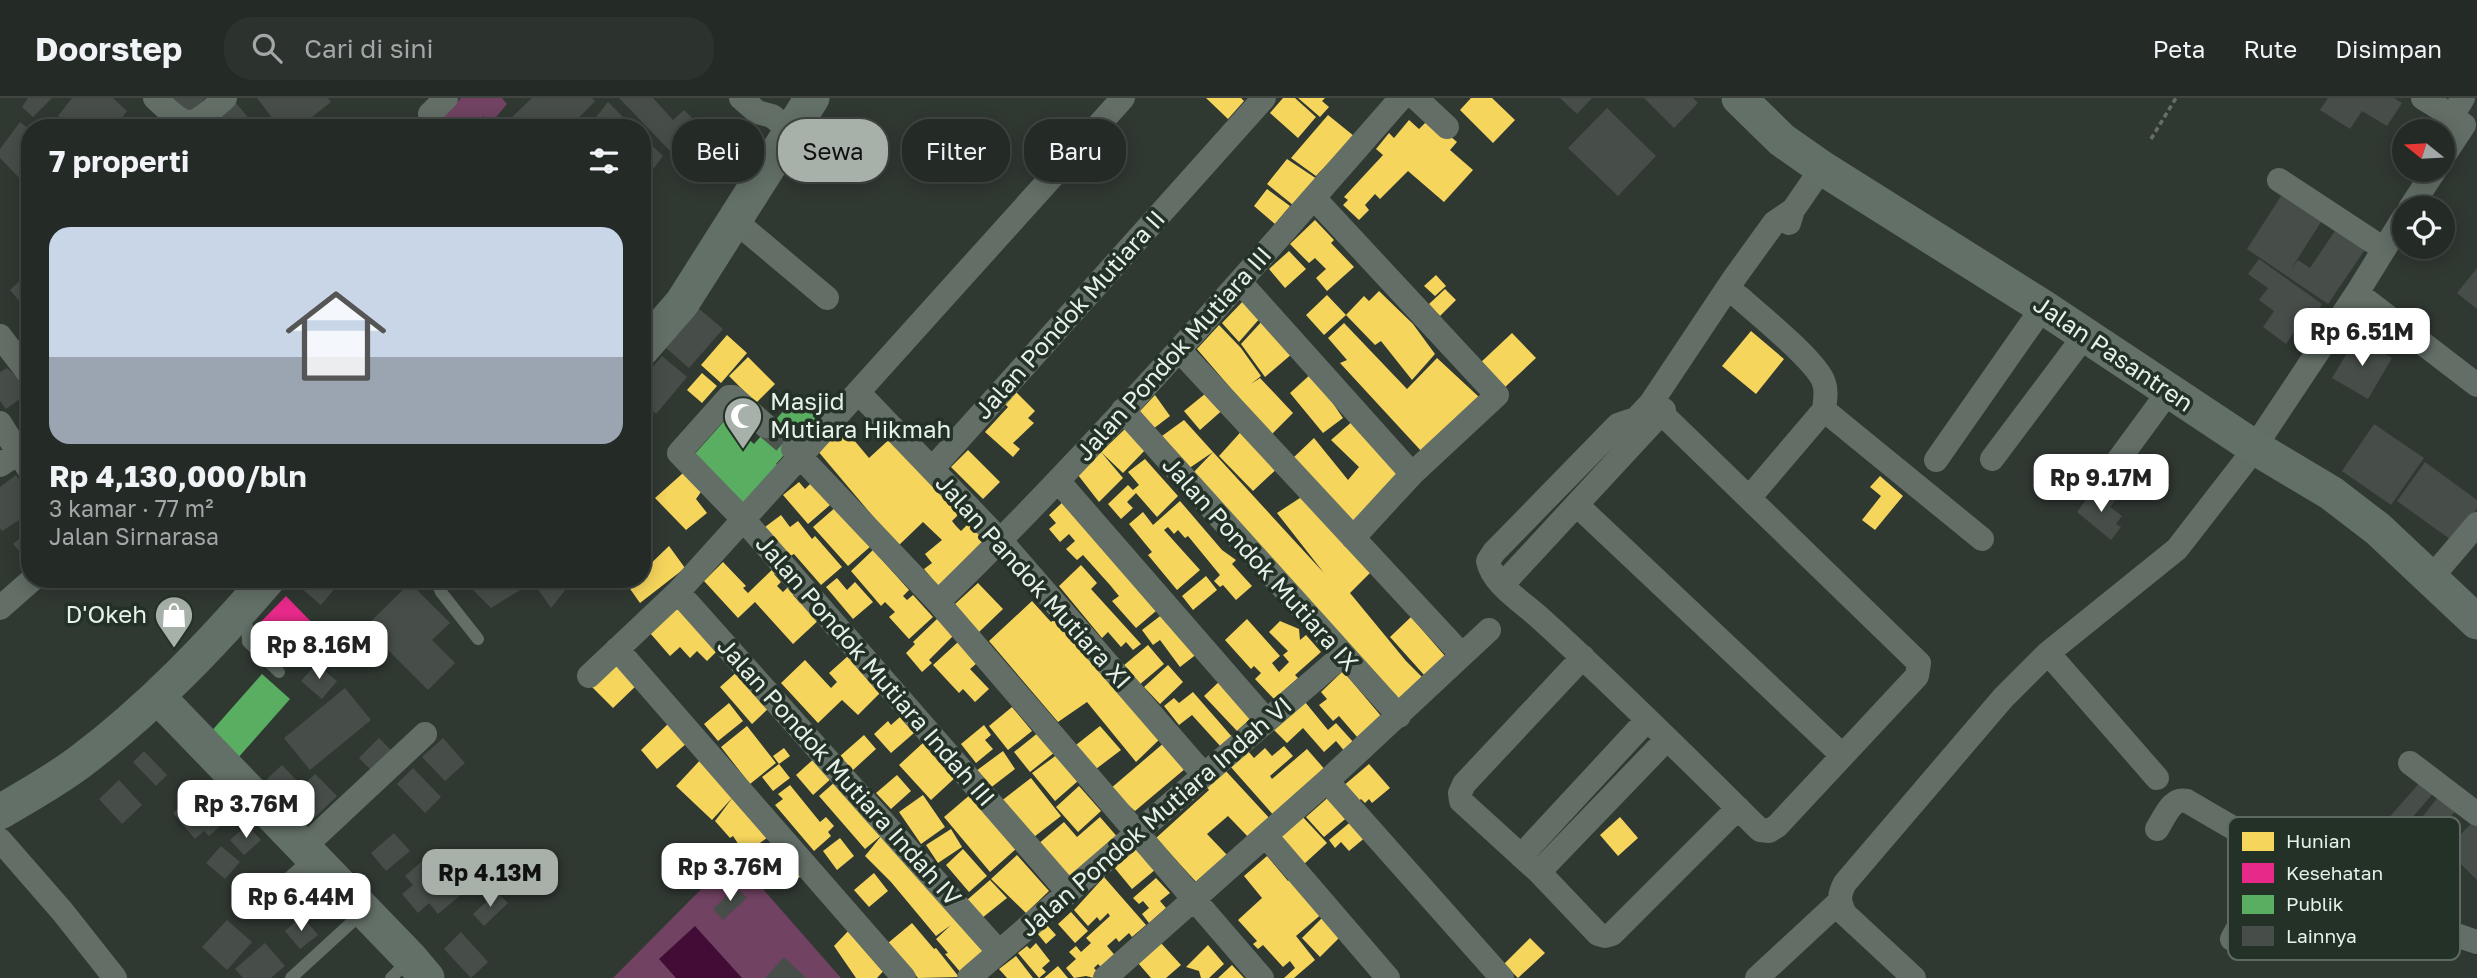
<!DOCTYPE html>
<html lang="id">
<head>
<meta charset="utf-8">
<style>
  :root { --surface:#242a26; --page:#2c322e; --text:#f1f3f6; --muted:#a3a7a7; --line:#414643; --accent:#a7b0a9 }
  body { margin:0; font-family:"Golos Text",sans-serif; background:var(--page); color:var(--text); height:100vh; display:flex; flex-direction:column; font-size:26px; white-space:nowrap }
  * { box-sizing:border-box; margin:0 }
  p { font-size:23px; color:var(--muted) }
  .icon { flex:none; width:38px; height:38px; fill:none; stroke:currentColor; stroke-width:2; stroke-linecap:round; stroke-linejoin:round }
  .map { position:relative; flex:1; overflow:hidden }
  .drawer { position:absolute; left:21px; top:21px; width:630px; height:469px; display:flex; flex-direction:column; background:var(--surface); border-radius:28px; box-shadow:0 4px 18px #0003,0 0 0 2px var(--line) }
  .drawer>* { flex:none }
  .top-card { position:absolute; left:672px; top:21px; width:665px; height:63px; display:flex; gap:14px }
  .needle { width:46px; rotate:288deg }
  .controls { position:absolute; left:2392px; top:21px; display:grid; gap:14px }
  .controls a { display:grid; place-items:center; width:63px; height:63px; border-radius:50%; background:var(--surface); box-shadow:0 4px 18px #0003,0 0 0 2px var(--line); font-size:35px }
  .price { position:absolute; translate:-50% -60px; padding:0 16px; border-radius:14px; background:#fff; color:#222; font-size:23px; line-height:46px; filter:drop-shadow(0 2px 4px #0008) }
  .price::after { content:''; position:absolute; left:50%; top:42px; width:21px; height:16px; margin-left:-10px; background:inherit; clip-path:polygon(0 0,100% 0,50% 100%) }
  .price.current { background:var(--accent); color:#111 }
  ul { padding:0; list-style:none }
  li { display:grid; align-content:center; gap:14px; height:371px; padding:0 28px }
  li span { display:grid; place-items:center; height:217px; border-radius:21px; color:#555 }
  li>.icon { margin-inline-start:auto }
  span .icon { width:126px; height:126px; fill:#fffc; stroke-width:1 }
  li b { font-size:30px }
  h2 { display:flex; justify-content:space-between; align-items:center; height:84px; padding:0 28px; font-size:30px }
  .tag { padding:0 24px; border-radius:28px; background:var(--surface); box-shadow:0 4px 18px #0003,0 0 0 2px var(--line); font-size:24px; line-height:63px }
  .tag.current { background:var(--accent); color:#111 }
  header { display:flex; align-items:center; gap:42px; box-sizing:border-box; height:98px; padding:0 35px; background:var(--surface); border-bottom:2px solid var(--line) }
  header strong { font-size:33px }
  nav { display:flex; gap:38px; margin-inline-start:auto; font-size:24px }
  .search { width:490px; height:63px; background:var(--page); display:flex; align-items:center; gap:18px; box-sizing:border-box; padding:0 24px; border-radius:28px; color:var(--muted); font-size:26px }
  .map>svg:first-child { display:block }
  .green { fill:#714262 }
  .water { fill:#420c36 }
  .homes { fill:#f6d55c }
  .health { fill:#e7298a }
  .public { fill:#5aae61 }
  .building { fill:#474e49 }
  .lines { fill:none; stroke-linecap:round; stroke-linejoin:round }
  .street-tunnel { stroke:#4b544d; stroke-width:24; stroke-dasharray:24 12; stroke-linecap:butt }
  .path { stroke:#666e68; stroke-width:3.5; stroke-dasharray:5 3.5; stroke-linecap:butt }
  .lane { stroke:#626e66; stroke-width:12 }
  .street { stroke:#626e66; stroke-width:24 }
  .secondary { stroke:#637067; stroke-width:35 }
  .labels { text-anchor:middle; stroke-width:7; stroke-linejoin:round; paint-order:stroke }
  .street-label { font-size:24px; fill:#e7f0e9; stroke:#233127 }
  .poi-label { font-size:24px; fill:#e7f0e9; stroke:#233127; text-anchor:start }
  .key { fill:#233127; stroke:#5e6a61; stroke-width:2 }
  .key-label { font-size:19px; fill:#e7f0e9 }
</style>
</head>
<body>
<header>
<strong>Doorstep</strong>
<div class="search"><svg class="icon" aria-label="search" viewBox="0 0 24 24"><circle cx="10" cy="10" r="6"/><path d="M15 15l6 6"/></svg>Cari di sini</div>
<nav><a>Peta</a><a>Rute</a><a>Disimpan</a></nav>
</header>
<div class="map">
<svg width="2477" height="880" viewBox="0 0 2477 880">
  <rect width="100%" height="100%" fill="#303832"/>
  <path class="green" d="M461 0H502L507 6 492 24 483 18 472 30H437L434 27Z
    M734 758 841 880H613Z"/>
  <path class="water" d="M695 828 742 880H676L659 861Z"/>
  <path class="homes" d="M1206 0H1241L1244 3 1228 21Z
    M1283 0H1295L1316 19 1298 40 1270 15Z
    M1298 0H1325L1322 3 1329 9 1320 19Z
    M1471 0H1492L1515 22 1493 45 1460 12Z
    M1328 17 1354 38 1316 78 1291 60Z
    M1409 22 1419 31 1425 25 1443 32 1457 44 1450 52 1473 72 1444 104 1408 73 1380 101 1375 96 1365 107 1369 112 1359 122 1343 107 1348 102 1344 99 1383 57 1376 51 1389 35 1394 40Z
    M1287 61 1317 81 1293 107 1267 86Z
    M1267 91 1290 108 1275 126 1254 108Z
    M1315 122 1334 142 1331 145 1354 169 1327 193 1316 180 1326 171 1315 160 1309 165 1290 146Z
    M1289 153 1306 171 1285 190 1269 171Z
    M1436 177 1446 188 1435 198 1424 188Z
    M1445 191 1456 202 1440 218 1429 206Z
    M1379 193 1413 226 1435 256 1412 282 1381 243 1375 247 1346 217 1324 237 1306 217 1327 197 1346 217 1364 198 1369 203Z
    M1245 201 1261 219 1239 244 1222 225Z
    M1264 221 1293 255 1265 279 1241 246Z
    M1344 225 1407 291 1437 260 1479 299 1423 355 1340 265 1347 262 1328 240Z
    M1219 227 1241 250 1261 278 1251 286 1260 280 1293 315 1271 337 1197 251Z
    M1751 233 1784 261 1756 296 1722 268Z
    M1512 235 1536 260 1503 291 1479 266Z
    M727 237 747 255 721 285 701 267Z
    M748 259 775 286 756 305 729 278Z
    M702 275 717 288 702 305 687 292Z
    M1312 275 1343 320 1323 335 1290 295Z
    M1211 291 1226 309 1200 332 1184 313Z
    M1014 292 1035 313 1028 320 1034 325 1013 345 1020 351 1013 359 985 334 1008 309 1003 304Z
    M1155 297 1170 318 1153 331 1140 313Z
    M1184 322 1213 354 1188 371 1162 338Z
    M1354 322 1399 376 1351 427 1293 360 1314 340 1348 382 1359 369 1331 342Z
    M1247 327 1281 367 1253 393 1219 358Z
    M843 329 869 360 894 337 960 415 952 423 956 428 961 433 971 423 988 440 939 489 924 471 932 465 925 456 942 442 923 424 898 448 817 352Z
    M1126 330 1147 350 1123 375 1101 354Z
    M968 352 1000 384 983 401 951 369Z
    M1101 354 1123 380 1099 404 1078 377Z
    M1213 354 1324 475 1277 415 1303 398 1371 474 1350 495 1406 563 1425 582 1402 604 1192 376Z
    M1145 361 1178 398 1157 419 1136 395 1127 404 1133 410 1121 421 1108 406 1128 387 1133 392 1139 387 1128 374Z
    M683 375 703 391 696 401 707 415 686 432 655 400Z
    M1880 378 1903 398 1875 432 1862 422 1881 398 1870 389Z
    M799 384 805 391 811 385 830 407 808 426 783 397Z
    M1065 402 1156 513 1136 530 1112 503 1119 498 1110 487 1083 457 1077 462 1066 451 1075 443 1069 436 1060 444 1049 431 1056 425 1049 417Z
    M1180 403 1222 452 1236 462 1232 466 1252 488 1236 502 1223 487 1220 489 1214 483 1220 477 1188 438 1185 440 1178 432 1174 436 1168 429 1164 432 1200 472 1177 492 1148 457 1152 454 1129 426 1143 414 1153 427Z
    M837 408 871 448 848 468 813 429Z
    M781 417 790 429 798 423 812 441 815 438 842 469 821 487 794 456 788 459 765 429Z
    M669 448 685 470 640 505 628 488 635 481H642V474Z
    M873 452 909 492 903 498 907 502 913 497 933 519 909 541 889 519 895 514 885 504 881 508 851 473Z
    M723 464 746 488 743 490 748 495 776 468 779 471 774 476 781 484 777 488 783 494 792 485 798 492 793 497 800 505 822 519 793 546 755 504 738 520 704 483Z
    M1081 467 1097 485 1091 491 1141 546 1133 552 1126 544 1121 549 1108 534 1102 540 1059 488Z
    M1206 478 1217 492 1193 512 1182 498Z
    M837 480 847 492 855 484 873 504 853 521 826 489Z
    M978 485 1003 511 979 534 954 507Z
    M684 502 718 552 707 563 697 553 690 560 680 549 670 558 650 535Z
    M1032 503 1051 524 1060 517 1163 638 1136 664 1087 604 1058 624 989 543Z
    M1164 515 1202 552 1180 569 1160 542 1153 547 1142 532Z
    M1411 519 1445 558 1425 578 1390 539Z
    M937 521 953 538 929 562 932 565 922 574 906 555 915 546 913 544Z
    M1247 521 1280 558 1272 565 1279 574 1289 564 1283 557 1288 553 1269 534 1280 523 1299 531 1300 542 1306 537 1321 554 1295 577 1298 580 1274 601 1255 581 1261 575 1254 568 1251 571 1225 542Z
    M958 544 977 565 970 571 989 591 975 604 963 591 959 595 933 567Z
    M1148 547 1164 566 1139 587 1123 568Z
    M848 558 882 593 858 617 842 602 818 625 781 585 805 562 831 590 837 584 829 575Z
    M620 562 638 586 613 610 592 589Z
    M1168 567 1183 584 1160 606 1144 589Z
    M739 572 771 608 752 626 720 589Z
    M1343 573 1381 618 1358 640 1339 618 1333 623 1319 607 1327 601 1321 594Z
    M1223 580 1252 619 1237 633 1204 598Z
    M1193 594 1233 640 1222 650 1192 617 1179 627 1164 608 1174 600 1179 605Z
    M1305 604 1328 632 1336 625 1355 646 1346 655 1336 643 1324 654 1303 630 1287 645 1274 632Z
    M729 605 743 623 718 643 704 626Z
    M1012 609 1032 633 1008 652 989 628Z
    M900 619 914 635 891 655 874 636 888 623 891 627Z
    M669 625 687 645 657 671 641 652Z
    M984 627 991 637 985 642 993 651 976 665 961 646Z
    M747 628 776 665 750 686 721 649Z
    M1100 628 1121 652 1096 671 1076 647Z
    M1039 634 1055 654 1030 674 1014 654Z
    M864 637 876 651 852 673 839 659Z
    M925 643 957 678 931 702 899 667Z
    M1165 644 1186 670 1135 713 1110 691Z
    M1284 648 1293 658 1270 678 1272 681 1307 651 1327 674 1275 719 1230 668 1247 652 1254 660 1265 650 1272 658Z
    M784 650 790 658 779 666 773 658Z
    M1003 653 1015 671 989 691 976 673Z
    M1058 656 1078 683 1055 703 1032 675Z
    M817 658 834 678 813 697 796 677Z
    M703 659 771 737 745 756 733 738 730 740 715 723 733 699 712 722 676 688Z
    M779 666 790 680 773 693 762 679Z
    M1369 666 1390 690 1372 705 1369 701 1365 705 1361 701 1356 705 1342 689Z
    M1224 671 1272 723 1252 743 1228 718 1207 736 1228 758 1198 786 1156 740 1209 692 1206 688Z
    M897 677 911 693 891 711 876 695Z
    M1031 680 1061 718 1030 742 1000 704Z
    M836 683 882 737 865 751 819 698Z
    M790 687 820 724 826 719 834 728 828 734 831 738 814 753 775 707 783 701 778 696Z
    M1079 688 1101 713 1078 734 1056 709Z
    M971 696 1017 750 990 774 944 719Z
    M1332 696 1350 717 1324 739 1306 719Z
    M923 697 945 729 921 746 899 714Z
    M1300 716 1327 745 1303 767 1277 738Z
    M1100 719 1120 742 1070 785 1037 747 1064 724 1077 739Z
    M1620 719 1638 740 1618 758 1600 737Z
    M1354 721 1367 738 1349 753 1341 744 1335 750 1329 742Z
    M951 731 962 749 938 765 926 747Z
    M882 737 986 855 962 876 945 856 948 855 936 841 951 827 936 838 891 784 865 758Z
    M840 740 854 758 837 772 823 753Z
    M783 748 807 773 785 791 765 768Z
    M1136 748 1156 771 1132 791 1113 768Z
    M963 751 987 778 969 794 946 767Z
    M1017 757 1049 793 1026 815 991 781Z
    M1267 758 1288 783 1293 779 1324 814 1296 838 1315 862 1294 880H1284L1295 870 1290 863 1283 869 1263 847 1258 851 1253 846 1257 843 1238 822 1262 800 1244 778Z
    M874 775 888 793 869 809 854 792Z
    M1104 779 1146 827 1132 839 1129 835 1119 844 1116 840 1107 848 1118 861 1102 870 1098 866 1094 870 1099 876 1094 880 1086 878 1074 880 1066 870 1076 861 1069 854 1076 848 1081 854 1091 845 1086 840 1110 818 1108 815 1100 823 1097 819 1088 828 1074 812Z
    M1156 780 1170 795 1160 803 1166 810 1149 825 1142 816 1149 810 1143 803 1139 806 1133 800Z
    M990 782 1007 800 982 820 967 802Z
    M1071 814 1088 833 1075 845 1058 826Z
    M1324 818 1342 837 1320 859 1302 840Z
    M912 825 934 851 936 850 959 879 918 880 888 845Z
    M1047 827 1056 837 1046 846 1037 835Z
    M852 829 887 869 877 880H856L834 848Z
    M1530 840 1545 855 1518 880 1504 866Z
    M1160 844 1181 867 1166 880H1151L1138 865Z
    M1036 845 1050 863 1042 870 1046 874 1039 880 1018 855 1027 848 1030 851Z
    M1208 847 1224 866 1209 880H1201L1199 873 1186 869Z
    M1016 858 1033 880H1007L999 871Z
    M1232 867 1244 880H1218Z
    M1058 868 1068 880H1044Z"/>
  <path class="health" d="M286 498 326 539 313 552 298 538 280 557 254 531Z"/>
  <path class="public" d="M795 300 817 320 776 366 779 369 745 406 693 358 726 321 754 346Z
    M262 576 290 601 237 661 209 636Z"/>
  <path class="building" d="M28 0H52L33 19 22 9Z
    M72 0H113L127 13 114 30H68L58 18Z
    M172 0H205L192 16Z
    M257 0H328L331 4 298 30H280Z
    M532 0H592L595 3 569 30H522L512 19Z
    M619 0H653L673 22 684 12 695 23 672 55Z
    M1560 0H1592L1577 16Z
    M1644 0H1693L1698 5 1674 30Z
    M2328 0H2394L2402 5 2387 28 2362 13 2350 31 2320 12Z
    M608 4 634 30H600L593 23Z
    M236 5 257 30H209Z
    M1607 10 1656 58 1618 98 1568 50Z
    M20 24 30 32V91L0 60V51Z
    M642 38 663 58 648 78 642 72Z
    M2281 98 2321 124 2291 171 2298 162 2310 170 2337 130 2366 150 2328 206 2247 151Z
    M2259 161 2322 206 2304 232 2298 228 2286 246 2263 229 2274 213 2259 202 2268 190 2248 176Z
    M2477 170V211L2457 195Z
    M30 173V216L10 192Z
    M698 210 723 231 689 270 665 249Z
    M2356 240 2392 260 2368 301 2332 280Z
    M662 258 687 279 656 316 642 304V281Z
    M7 270 30 290V294L6 311 0 303V274Z
    M642 307 654 317 642 330Z
    M30 314V342L18 323Z
    M2374 326 2424 360 2391 407 2342 373Z
    M2425 364 2477 402V411L2454 444 2397 403Z
    M16 377 30 397V415L2 433 0 430V389Z
    M2100 392 2115 403 2110 409 2122 418 2116 426 2121 429 2111 442 2077 414 2088 399 2092 402Z
    M30 432V465L13 446Z
    M300 481H340L341 483 321 507 296 486Z
    M462 481H526L530 486 491 510Z
    M531 481H574L551 510Z
    M410 485 450 525 432 542 455 565 428 592 365 529Z
    M316 566 337 583 322 601 301 583Z
    M345 590 371 622 310 672 284 640Z
    M379 640 393 654 373 674 359 660Z
    M443 640 465 665 445 683 422 659Z
    M144 653 167 677 156 688 133 664Z
    M282 667 302 688 315 676 337 698 300 734 292 725 298 718 285 704 288 702 267 681Z
    M413 670 441 699 425 715 397 686Z
    M2423 681 2436 692 2399 735 2386 723Z
    M119 682 142 707 122 726 99 701Z
    M204 688 218 705 200 721 206 728 222 713 228 721 209 738 204 733 195 741 173 715Z
    M2442 694 2459 708 2426 750 2409 736Z
    M2477 720V782L2446 751Z
    M247 727 261 742 244 757 230 742Z
    M394 735 410 753 386 773 371 755Z
    M221 748 240 764 225 781 206 765Z
    M429 757 463 795 438 816 429 805 418 815 402 796 413 787 405 778Z
    M736 789 747 800 723 822 713 811Z
    M497 794 508 805 484 828 473 816Z
    M302 818 318 837 300 851 285 833Z
    M227 822 252 844 227 872 202 849Z
    M461 834 488 864 471 880 444 851Z
    M265 845 285 868 271 880H243L235 871Z
    M784 859 806 880H765Z"/>
  <g class="lines">
    <path class="street-tunnel" d="M766 328 793 351"/>
    <path class="path" d="M2151 41 2176 0"/>
    <path class="lane" d="M436 481 441 494 478 541
      M236 519 247 528 248 544 279 574
      M276 791 311 760
      M291 880 363 814
      M391 880 408 863"/>
    <path class="street" d="M155 0C190 33 190 31 225 0
      M741 0 757 14 772 18 791 33
      M1416 0 1447 29
      M2423 0 2452 18
      M430 16 446 0
      M2443 59 2464 27 2452 18 2463 0
      M2279 82 2384 151
      M1314 100 1497 297 1412 376 1353 440
      M2410 110 2435 72
      M734 122 827 200
      M1789 125 1793 112 1822 70
      M1240 184 1412 376
      M2357 195 2477 287
      M1739 199C1758 216 1818 264 1824 285 1827 294 1825 302 1824 312L1749 400
      M0 238 30 277
      M1180 253 1462 557
      M858 294 1001 443 1204 677
      M1651 305 1919 565 1917 578 1777 728 1769 733 1760 732C1688 661 1616 589 1541 521 1524 505 1492 486 1488 463L1494 454 1618 327 1636 321 1651 305 1735 179 1774 125 1793 112
      M1123 312 1399 618
      M1824 312 1982 441
      M0 325 30 373
      M766 328 733 299H729L679 355 743 421 1068 794
      M793 351 938 504 1262 880
      M1992 361 2085 237
      M1936 362 2043 209
      M0 367 19 354
      M932 371 1264 0
      M2103 383 2169 293
      M1059 384 1267 623
      M1578 408 1842 657
      M2431 480 2477 426
      M1503 486 1664 312
      M678 494 999 854
      M938 504C1102 345 1250 172 1401 0
      M0 510 33 481
      M617 551 904 880
      M2048 555 2157 680
      M1583 559 1464 686 1460 695 1461 703 1539 774 1598 836 1605 838 1612 836 1738 710
      M589 578 678 494 1123 0
      M2410 665 2477 716
      M1327 683 1502 880
      M2157 731C2165 719 2171 699 2187 703 2280 758 2374 811 2477 844
      M1266 738 1388 880
      M0 742 62 813 115 880
      M302 751 425 636
      M1521 758 1647 622
      M1539 774 1667 641
      M2232 841 2278 756
      M969 880 1342 558
      M1105 880 1327 683 1489 532
      M1757 880 1839 804
      M1914 880 1845 816C1839 803 1838 798 1845 785L2003 600 2048 555 2177 451 2246 362 2357 195 2404 119"/>
    <path class="secondary" d="M1739 0 1782 42 1822 70 2043 209 2254 349 2331 395 2378 431 2477 524
      M642 251 682 205 812 0
      M158 599 411 861 427 880
      M0 714C27 698 56 682 81 663 151 610 211 547 268 481"/>
  </g>
  <defs>
    <g id="mosque-pin" transform="scale(2.0125)"><path d="M0 17L-7.5 6A9.5 9.5 0 1 1 7.5 6Z" fill="#a7b0a9" stroke="#233127"/><path d="M3.5-4.9A6 6 0 1 0 3.5 4.9A5 5 0 1 1 3.5-4.9Z" fill="#fff"/></g>
    <g id="shop-pin" transform="scale(2.0125)"><path d="M0 17L-7.5 6A9.5 9.5 0 1 1 7.5 6Z" fill="#a7b0a9" stroke="#233127"/><path d="M-5-2.5h2.3a2.7 3.5 0 0 1 5.4 0H5L5.5 6h-11ZM-1.5-2.5h3a1.5 2.3 0 0 0-3 0Z" fill="#fff"/></g>
  </defs>
  <g fill-rule="evenodd">
    <use href="#mosque-pin" x="743" y="318"/>
    <use href="#shop-pin" x="174" y="517"/>
  </g>
  <g class="labels">
    <g class="street-label">
      <text transform="translate(1070 217) rotate(-48)" y="8">Jalan Pondok Mutiara II</text>
      <text transform="translate(1174 256) rotate(-48)" y="8">Jalan Pondok Mutiara III</text>
      <text transform="translate(2113 256) rotate(34)" y="8">Jalan Pasantren</text>
      <text transform="translate(1260 466) rotate(48)" y="8">Jalan Pondok Mutiara IX</text>
      <text transform="translate(1033 484) rotate(48)" y="8">Jalan Pandok Mutiara XI</text>
      <text transform="translate(875 573) rotate(49)" y="8">Jalan Pondok Mutiara Indah III</text>
      <text transform="translate(839 674) rotate(48)" y="8">Jalan Pondok Mutiara Indah IV</text>
      <text transform="translate(1156 719) rotate(-41)" y="8">Jalan Pondok Mutiara Indah VI</text>
    </g>
    <g class="poi-label">
      <text x="770" y="312">Masjid<tspan x="770" dy="28">Mutiara Hikmah</tspan></text>
      <text x="147" y="525" text-anchor="end">D'Okeh</text>
    </g>
  </g>
  <rect x="2228" y="719" width="232" height="143" rx="10" class="key"/>
  <rect x="2242" y="734" width="32" height="19" fill="#f6d55c"/>
  <rect x="2242" y="765" width="32" height="20" fill="#e7298a"/>
  <rect x="2242" y="797" width="32" height="19" fill="#5aae61"/>
  <rect x="2242" y="828" width="32" height="20" fill="#474e49"/>
  <g class="key-label">
    <text x="2286" y="750">Hunian</text>
    <text x="2286" y="782">Kesehatan</text>
    <text x="2286" y="813">Publik</text>
    <text x="2286" y="845">Lainnya</text>
  </g>
</svg>
<div class="controls">
<a><svg class="needle" viewBox="-14 -14 28 28"><path d="M0-13l5 13h-10z" fill="#e53935"/><path d="M0 13l5-13h-10z" fill="#a3a7a7"/></svg></a>
<a><svg class="icon" aria-label="locate" viewBox="0 0 24 24"><circle cx="12" cy="12" r="6"/><path d="M12 2v4M12 18v4M2 12h4M18 12h4"/></svg></a>
</div>
<b class="price" style="left:2362px;top:270px">Rp 6.51M</b>
<b class="price" style="left:2101px;top:416px">Rp 9.17M</b>
<b class="price" style="left:319px;top:583px">Rp 8.16M</b>
<b class="price" style="left:246px;top:742px">Rp 3.76M</b>
<b class="price" style="left:730px;top:805px">Rp 3.76M</b>
<b class="price current" style="left:490px;top:811px">Rp 4.13M</b>
<b class="price" style="left:301px;top:835px">Rp 6.44M</b>
<div class="top-card">
<a class="tag">Beli</a>
<a class="tag current">Sewa</a>
<a class="tag">Filter</a>
<a class="tag">Baru</a>
</div>
<section class="drawer">
<h2>7 properti<svg class="icon" aria-label="filters" viewBox="0 0 24 24"><path d="M4 7h16M4 17h16"/><circle cx="9" cy="7" r="2"/><circle cx="15" cy="17" r="2"/></svg></h2>
<ul>
<li><span style="background:linear-gradient(#c9d6e8 60%,#9aa5b1 0)"><svg class="icon" aria-label="home" viewBox="0 0 24 24"><path d="M3 11l9-7 9 7M6 9v11h12V9"/></svg></span><div><b>Rp 4,130,000/bln</b><p>3 kamar · 77 m²</p><p>Jalan Sirnarasa</p></div></li>
</ul>
</section>
</div>
</body>
</html>
